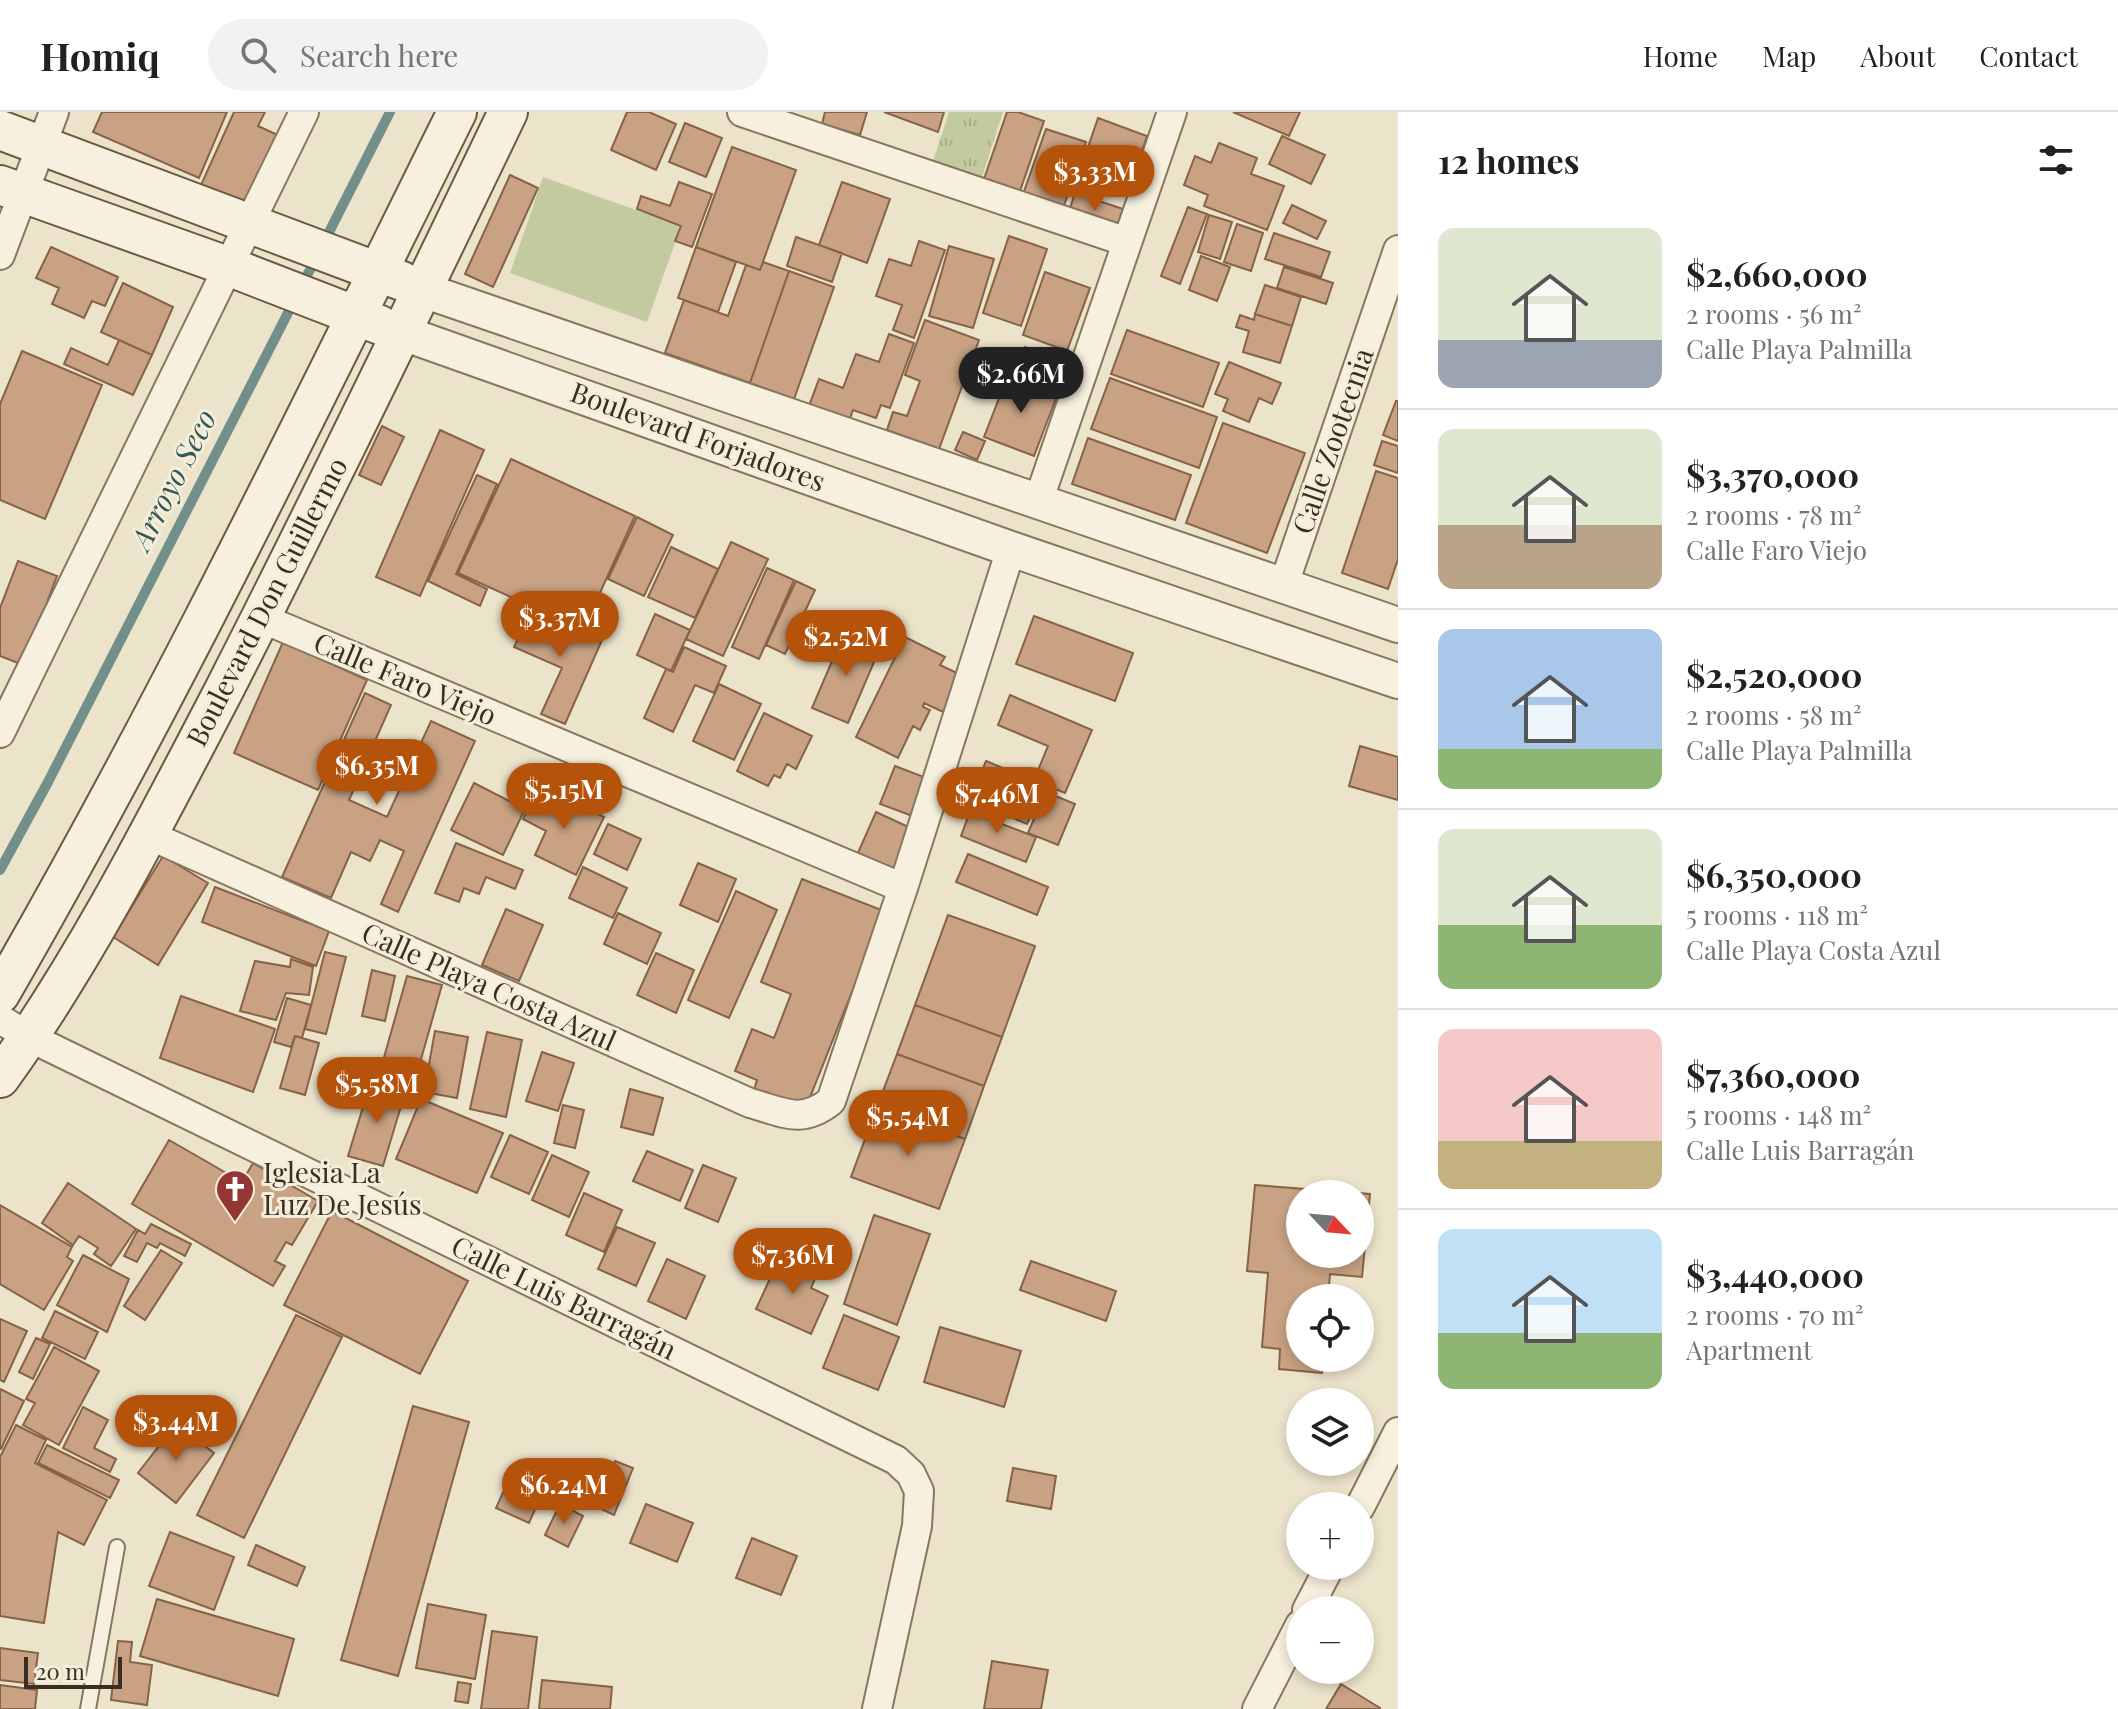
<!DOCTYPE html>
<html lang="en">
<head>
<meta charset="utf-8">
<style>
  :root { --surface:#fff; --page:#f2f2f2; --text:#202124; --muted:#757577; --line:#e0e0e0; --accent:#b45309 }
  body { margin:0; font-family:"Playfair Display",serif; background:var(--page); color:var(--text); height:100vh; display:flex; flex-direction:column; font-size:30px; white-space:nowrap }
  * { box-sizing:border-box; margin:0 }
  p { font-size:26px; color:var(--muted) }
  .icon { flex:none; width:44px; height:44px; fill:none; stroke:currentColor; stroke-width:2; stroke-linecap:round; stroke-linejoin:round }
  .map { position:relative; flex:1; overflow:hidden }
  .drawer { display:flex; flex-direction:column; background:var(--surface); width:720px }
  .drawer>* { flex:none }
  .needle { width:52px; rotate:116deg }
  .tools { position:absolute; left:1286px; top:1068px; display:grid; gap:16px }
  .tools a { display:grid; place-items:center; width:88px; height:88px; border-radius:50%; background:var(--surface); box-shadow:0 4px 12px #0003; font-size:40px }
  .scale { position:absolute; left:24px; bottom:20px; width:98px; box-sizing:border-box; padding-left:8px; border:4px solid #3a2e22; border-top:0; font-size:22px; line-height:28px; white-space:nowrap; color:#3a2e22; -webkit-text-stroke:6px #f4edda; paint-order:stroke }
  .price { position:absolute; translate:-50% -68px; padding:0 18px; border-radius:28px; background:var(--accent); color:#fff; font-size:26px; line-height:52px; filter:drop-shadow(0 2px 4px #0008) }
  .price::after { content:''; position:absolute; left:50%; top:48px; width:24px; height:18px; margin-left:-12px; background:inherit; clip-path:polygon(0 0,100% 0,50% 100%) }
  .price.on { background:#222; color:#fff }
  ul { padding:0; list-style:none }
  li { display:flex; align-items:center; gap:24px; height:200px; padding:0 40px }
  li+li { border-top:2px solid var(--line) }
  li span { display:grid; place-items:center; flex:none; width:224px; height:160px; border-radius:16px; color:#555 }
  li>.icon { margin-inline-start:auto }
  span .icon { width:96px; height:96px; fill:#fffc; stroke-width:1 }
  li b { font-size:34px }
  h2 { display:flex; justify-content:space-between; align-items:center; height:96px; padding:0 40px; font-size:34px }
  header { display:flex; align-items:center; gap:48px; box-sizing:border-box; height:112px; padding:0 40px; background:var(--surface); border-bottom:2px solid var(--line) }
  header strong { font-size:38px }
  nav { display:flex; gap:44px; margin-inline-start:auto; font-size:28px }
  .search { width:560px; height:72px; background:var(--page); display:flex; align-items:center; gap:20px; box-sizing:border-box; padding:0 28px; border-radius:44px; color:var(--muted); font-size:30px }
  main { display:flex; flex:1; min-height:0 }
  .map>svg:first-child { display:block }
  .park { fill:url(#park-tufts) }
  .pitch { fill:#c4ca9f }
  .lines { fill:none; stroke-linecap:round; stroke-linejoin:round }
  .stream { stroke:#729089; stroke-width:10 }
  .building { fill:#c8a283; stroke:#866247; stroke-width:2; fill-rule:evenodd }
  .service-casing { stroke:#887760; stroke-width:18 }
  .minor-casing { stroke:#887760; stroke-width:32 }
  .tertiary-casing { stroke:#887760; stroke-width:38 }
  .secondary-casing { stroke:#6b5843; stroke-width:42 }
  .service { stroke:#f7f0de; stroke-width:14 }
  .minor { stroke:#f7f0de; stroke-width:28 }
  .tertiary { stroke:#f7f0de; stroke-width:34 }
  .secondary { stroke:#f7f0de; stroke-width:38 }
  .labels { text-anchor:middle; stroke-width:6; stroke-linejoin:round; paint-order:stroke }
  .street-label { font-size:28px; fill:#3a2e22; stroke:#f4edda }
  .poi-label { font-size:28px; fill:#3a2e22; stroke:#f4edda; text-anchor:start }
  .water-label { font-size:30px; font-style:italic; fill:#335957; stroke:#f4edda }
</style>
</head>
<body>
<header>
<strong>Homiq</strong>
<div class="search"><svg class="icon" aria-label="search" viewBox="0 0 24 24"><circle cx="10" cy="10" r="6"/><path d="M15 15l6 6"/></svg>Search here</div>
<nav><a>Home</a><a>Map</a><a>About</a><a>Contact</a></nav>
</header>
<main>
<div class="map">
<svg width="1398" height="1597" viewBox="0 0 1398 1597">
  <defs>
    <pattern id="park-tufts" width="24" height="20" patternUnits="userSpaceOnUse" patternTransform="scale(2)"><rect width="24" height="20" fill="#c4ca9f"/><path d="M3 7l-1-3M5 7V3M7 7l1-3M15 17l-1-3M17 17v-4M19 17l1-3" fill="none" stroke="#a9ae89"/></pattern>
  </defs>
  <rect width="100%" height="100%" fill="#ece3cb"/>
  <path class="park" d="M949 0H1003L981 68 932 52Z"/>
  <path class="pitch" d="M543 65 681 114 647 210 510 161Z"/>
  <g class="lines">
    <path class="stream" d="M324 130 390 0
      M0 758 48 670 317 144"/>
  </g>
  <path class="building" d="M102 0H227L199 66 93 20Z
    M234 0H265L258 14 282 25 251 95 201 73Z
    M627 0H649L676 12 656 58 611 38Z
    M825 0H867L860 23 822 12Z
    M884 0H944L938 20Z
    M1007 0H1018L1044 9 1020 79 984 67Z
    M1233 0H1300L1289 24Z
    M1098 6 1147 24 1134 62 1085 44Z
    M685 11 722 26 706 65 669 50Z
    M1046 17 1086 30 1061 102 1021 88Z
    M1282 24 1325 43 1311 72 1269 52Z
    M1219 31 1257 46 1251 62 1284 74 1267 118 1204 94 1208 83 1184 73 1195 44 1211 51Z
    M732 35 796 58 760 158 696 135Z
    M510 63 538 76 493 175 465 162Z
    M679 70 712 82 692 135 675 129 681 114 637 97 641 84 670 94Z
    M842 70 890 87 867 151 819 133Z
    M1075 81 1123 97 1115 121 1067 105Z
    M1292 93 1326 109 1317 127 1283 111Z
    M1188 95 1207 102 1180 172 1161 164Z
    M1209 103 1232 110 1220 147 1198 140Z
    M1237 112 1263 121 1251 159 1224 150Z
    M1274 121 1330 140 1321 165 1265 147Z
    M1009 124 1047 137 1021 214 983 201Z
    M796 125 842 141 832 170 787 154Z
    M919 129 945 138 914 226 893 218 902 193 876 184 889 147 911 154Z
    M949 134 994 147 973 216 929 204Z
    M51 135 118 165 105 194 92 189 84 206 52 192 59 176 36 166Z
    M696 135 736 150 718 200 678 186Z
    M1201 144 1230 155 1217 189 1189 178Z
    M763 150 789 159 750 271 665 241 684 188 728 204 746 153 760 158Z
    M1284 155 1333 171 1326 192 1277 176Z
    M789 159 834 175 794 287 750 271Z
    M1045 160 1090 176 1067 239 1023 223Z
    M123 171 173 195 152 243 101 220Z
    M1265 173 1301 185 1292 214 1255 202Z
    M1255 202 1292 214 1280 251 1243 240 1249 219 1236 215 1240 203 1254 208Z
    M925 208 979 228 939 337 887 318 893 300 907 304 920 269 905 263Z
    M1127 218 1219 251 1203 295 1111 262Z
    M889 222 914 231 890 296 881 293 876 306 853 298 849 309 809 294 819 267 843 276 856 242 879 250Z
    M119 228 152 243 133 283 64 252 71 236 108 253Z
    M1025 235 1067 253 1057 278 1015 260Z
    M22 239 102 273 45 407 0 388V292Z
    M1229 250 1281 271 1272 292 1259 286 1249 310 1223 299 1228 287 1215 282Z
    M1008 263 1058 281 1034 344 984 325Z
    M1110 266 1217 305 1199 356 1091 317Z
    M1396 289H1398V329L1383 323Z
    M1223 311 1305 341 1267 441 1186 411Z
    M382 314 404 325 381 373 359 363Z
    M440 318 484 338 420 484 376 465Z
    M963 320 985 329 977 348 955 338Z
    M1088 326 1191 363 1175 408 1072 372Z
    M1382 329 1398 334V361L1374 353Z
    M511 347 635 404 583 518 458 461Z
    M1376 359 1398 366V447L1388 477 1342 461Z
    M477 363 497 372 456 462 487 477 480 494 428 469Z
    M637 405 673 423 644 484 608 467Z
    M731 430 768 447 723 544 686 527Z
    M671 435 718 457 695 506 648 485Z
    M18 449 57 464 23 553 0 544V496Z
    M767 456 794 468 759 547 732 535Z
    M796 469 815 478 785 542 766 533Z
    M532 497 602 528 565 612 541 602 562 556 514 535Z
    M655 502 690 518 671 559 637 543Z
    M1034 504 1133 541 1115 589 1016 552Z
    M844 521 880 536 848 611 812 596Z
    M905 525 945 545 940 553 961 563 943 600 924 591 923 595 930 598 920 618 913 614 898 646 856 625Z
    M283 530 367 568 318 678 234 641Z
    M684 535 726 554 714 581 695 573 673 620 644 606 666 557 673 560Z
    M719 572 761 592 734 648 693 629Z
    M365 581 391 593 349 688 387 705 431 609 475 629 398 800 381 792 404 739 380 728 370 749 351 740 331 786 282 765Z
    M1010 583 1092 618 1065 681 1034 668 1048 634 998 613Z
    M764 601 812 624 796 657 787 652 780 666 774 663 768 674 737 659Z
    M1360 634 1398 645V688L1349 674Z
    M986 649 1044 673 1027 712 970 688Z
    M895 654 929 667 915 705 880 692Z
    M474 671 525 697 503 743 451 718Z
    M554 681 604 705 576 763 535 743 546 719 523 707 534 686 549 693Z
    M1053 683 1075 692 1058 733 1028 721 1039 695 1046 698Z
    M972 694 988 700 986 706 1036 725 1026 750 961 724Z
    M876 700 915 718 896 760 857 743Z
    M608 712 641 727 627 758 594 742Z
    M456 731 523 758 515 777 486 765 479 782 464 776 459 790 435 781Z
    M968 742 1048 775 1037 803 956 770Z
    M163 744 208 771 158 853 113 825Z
    M698 751 736 767 718 810 680 793Z
    M583 755 627 776 613 806 569 786Z
    M802 767 884 799 805 998 754 978 757 968 735 959 752 917 774 926 791 882 761 870Z
    M215 775 329 819 316 854 202 810Z
    M736 779 777 798 729 906 688 888Z
    M506 797 543 813 519 869 482 853Z
    M618 801 661 821 647 852 604 832Z
    M948 803 1035 834 1002 925 915 893Z
    M325 840 346 845 326 922 305 917Z
    M656 841 694 858 676 901 637 883Z
    M291 847 313 855 309 883 286 881 276 908 240 899 255 849 290 855Z
    M372 858 395 864 385 909 362 904Z
    M407 864 442 873 414 972 379 963Z
    M181 884 275 917 253 980 160 946Z
    M287 886 311 893 302 926 295 924 291 935 274 930Z
    M915 893 1002 925 984 974 897 942Z
    M435 919 468 925 457 986 424 980Z
    M487 920 522 928 506 1005 470 997Z
    M295 924 319 931 305 983 280 976Z
    M542 940 574 951 558 999 526 989Z
    M897 942 984 974 965 1027 877 995Z
    M370 972 405 981 383 1054 348 1044Z
    M630 977 663 986 653 1023 621 1015Z
    M421 987 503 1021 477 1081 396 1047Z
    M563 993 584 998 575 1036 554 1031Z
    M877 995 965 1027 939 1097 851 1065Z
    M510 1023 548 1040 529 1082 491 1065Z
    M169 1028 242 1070 253 1051 318 1089 292 1133 286 1130 275 1149 285 1154 273 1174 132 1092Z
    M647 1039 693 1058 680 1089 633 1069Z
    M552 1043 589 1060 569 1105 532 1088Z
    M703 1053 736 1066 718 1110 685 1096Z
    M68 1071 136 1117 111 1154 94 1142 98 1136 79 1124 73 1133 42 1111Z
    M1255 1073 1370 1082 1362 1165 1330 1162 1328 1186H1300V1246H1323L1322 1261 1279 1257 1280 1237 1262 1235 1268 1161 1247 1159ZM1300 1082H1360V1142H1300Z
    M584 1081 622 1098 604 1140 566 1123Z
    M0 1093 72 1135 67 1145 73 1149 44 1198 0 1172Z
    M332 1099 468 1169 420 1262 284 1193Z
    M874 1103 930 1122 897 1213 844 1192Z
    M151 1112 191 1132 185 1144 160 1131 157 1136 147 1131 137 1150 124 1144 138 1118 145 1122Z
    M617 1115 655 1131 636 1174 598 1157Z
    M161 1138 182 1151 145 1208 124 1194Z
    M83 1143 129 1167 107 1220 57 1193Z
    M780 1145 817 1162 811 1176 828 1184 811 1222 756 1197Z
    M667 1147 705 1164 686 1207 648 1189Z
    M1031 1149 1116 1179 1106 1209 1020 1178Z
    M55 1199 98 1220 85 1247 42 1226Z
    M296 1203 342 1225 244 1426 197 1403Z
    M844 1203 899 1225 878 1278 823 1256Z
    M0 1207 27 1219 4 1270 0 1268Z
    M940 1215 1021 1239 1004 1295 924 1270Z
    M36 1226 50 1232 33 1267 19 1260Z
    M54 1235 99 1259 59 1333 23 1313 35 1291 26 1287Z
    M0 1277 24 1289 1 1337H0Z
    M413 1294 469 1310 398 1564 341 1548Z
    M83 1295 108 1308 94 1336 116 1347 110 1360 63 1336Z
    M176 1312 214 1341 176 1391 138 1361Z
    M16 1313 46 1328 35 1351 107 1388 84 1433 58 1420 44 1511 0 1504V1345Z
    M47 1333 119 1368 110 1386 38 1351Z
    M615 1349 633 1356 614 1403 590 1392 597 1374 587 1369 591 1359 612 1368 615 1362 610 1360Z
    M1013 1356 1056 1364 1051 1397 1007 1389Z
    M507 1372 540 1386 529 1411 496 1396Z
    M560 1392 583 1404 568 1435 545 1423Z
    M646 1392 693 1411 677 1450 630 1431Z
    M170 1420 234 1445 214 1498 149 1474Z
    M752 1426 797 1444 781 1483 736 1466Z
    M256 1433 305 1455 297 1474 248 1453Z
    M157 1487 294 1527 278 1584 140 1544Z
    M428 1492 486 1503 475 1567 416 1556Z
    M492 1519 537 1525 528 1597H481Z
    M118 1529 132 1530 130 1550 152 1553 147 1593 111 1588Z
    M0 1536 38 1541 34 1572 0 1568Z
    M992 1549 1048 1558 1041 1597H984Z
    M542 1568 612 1575 610 1597H539Z
    M458 1570 471 1572 468 1591 455 1589Z
    M1341 1572 1380 1596V1597H1326Z
    M0 1573 37 1578 35 1597H0Z"/>
  <g class="lines">
    <g class="service-casing">
      <path id="service" d="M88 1597 117 1435"/>
    </g>
    <g class="minor-casing">
      <path id="minor" d="M742 0 1127 130
        M0 143 54 0
        M1038 390 1172 0
        M1283 475 1398 138
        M261 506 903 776
        M0 621 304 0
        M149 723 750 991C783 1000 801 1013 831 989L903 776 1011 437
        M0 907 29 925 896 1348 911 1362 919 1379 917 1414 877 1597
        M1360 1395 1398 1320
        M1307 1498 1330 1454
        M1257 1597 1300 1513"/>
    </g>
    <g class="tertiary-casing">
      <path id="tertiary" d="M423 178 1398 513
        M403 221 1011 437 1398 569"/>
    </g>
    <g class="secondary-casing">
      <path id="secondary" d="M0 18 402 169
        M0 73 230 155 380 213
        M0 882C166 595 310 296 457 0
        M0 966C86 847 155 710 223 580 321 388 415 194 508 0"/>
    </g>
    <use href="#service" class="service"/>
    <use href="#minor" class="minor"/>
    <use href="#tertiary" class="tertiary"/>
    <use href="#secondary" class="secondary"/>
  </g>
  <defs>
    <g id="church-pin" transform="scale(2)"><path d="M0 17L-7.5 6A9.5 9.5 0 1 1 7.5 6Z" fill="#943633" stroke="#f4edda"/><path d="M-1.2-6h2.4v3.5h3.3v2.4h-3.3V6h-2.4V-.1h-3.3v-2.4h3.3Z" fill="#fff"/></g>
  </defs>
  <g fill-rule="evenodd">
    <use href="#church-pin" x="235" y="1077"/>
  </g>
  <g class="labels">
    <g class="street-label">
      <text transform="translate(698 325) rotate(20)" y="10">Boulevard Forjadores</text>
      <text transform="translate(1333 329) rotate(-71)" y="10">Calle Zootecnia</text>
      <text transform="translate(267 490) rotate(-63)" y="10">Boulevard Don Guillermo</text>
      <text transform="translate(405 567) rotate(23)" y="10">Calle Faro Viejo</text>
      <text transform="translate(489 875) rotate(24)" y="10">Calle Playa Costa Azul</text>
      <text transform="translate(564 1186) rotate(26)" y="10">Calle Luis Barragán</text>
    </g>
    <g class="poi-label">
      <text x="263" y="1071">Iglesia La<tspan x="263" dy="32">Luz De Jesús</tspan></text>
    </g>
    <g class="water-label">
      <text transform="translate(174 368) rotate(-63)" y="10">Arroyo Seco</text>
    </g>
  </g>
</svg>
<div class="tools">
<a><svg class="needle" viewBox="-14 -14 28 28"><path d="M0-13l5 13h-10z" fill="#e53935"/><path d="M0 13l5-13h-10z" fill="#757577"/></svg></a>
<a><svg class="icon" aria-label="locate" viewBox="0 0 24 24"><circle cx="12" cy="12" r="6"/><path d="M12 2v4M12 18v4M2 12h4M18 12h4"/></svg></a>
<a><svg class="icon" aria-label="layers" viewBox="0 0 24 24"><path d="M12 4l9 5-9 5-9-5zM3 14l9 5 9-5"/></svg></a>
<a>+</a>
<a>−</a>
</div>
<div class="scale">20 m</div>
<b class="price" style="left:1095px;top:101px">$3.33M</b>
<b class="price on" style="left:1021px;top:303px">$2.66M</b>
<b class="price" style="left:560px;top:547px">$3.37M</b>
<b class="price" style="left:846px;top:566px">$2.52M</b>
<b class="price" style="left:377px;top:695px">$6.35M</b>
<b class="price" style="left:564px;top:719px">$5.15M</b>
<b class="price" style="left:997px;top:723px">$7.46M</b>
<b class="price" style="left:377px;top:1013px">$5.58M</b>
<b class="price" style="left:908px;top:1046px">$5.54M</b>
<b class="price" style="left:793px;top:1184px">$7.36M</b>
<b class="price" style="left:176px;top:1351px">$3.44M</b>
<b class="price" style="left:564px;top:1414px">$6.24M</b>
</div>
<section class="drawer">
<h2>12 homes<svg class="icon" aria-label="filters" viewBox="0 0 24 24"><path d="M4 7h16M4 17h16"/><circle cx="9" cy="7" r="2"/><circle cx="15" cy="17" r="2"/></svg></h2>
<ul>
<li><span style="background:linear-gradient(#dfe7d0 70%,#9aa5b1 0)"><svg class="icon" aria-label="home" viewBox="0 0 24 24"><path d="M3 11l9-7 9 7M6 9v11h12V9"/></svg></span><div><b>$2,660,000</b><p>2 rooms · 56 m²</p><p>Calle Playa Palmilla</p></div></li>
<li><span style="background:linear-gradient(#dfe7d0 60%,#b9a48a 0)"><svg class="icon" aria-label="home" viewBox="0 0 24 24"><path d="M3 11l9-7 9 7M6 9v11h12V9"/></svg></span><div><b>$3,370,000</b><p>2 rooms · 78 m²</p><p>Calle Faro Viejo</p></div></li>
<li><span style="background:linear-gradient(#a9c7e8 75%,#8fb573 0)"><svg class="icon" aria-label="home" viewBox="0 0 24 24"><path d="M3 11l9-7 9 7M6 9v11h12V9"/></svg></span><div><b>$2,520,000</b><p>2 rooms · 58 m²</p><p>Calle Playa Palmilla</p></div></li>
<li><span style="background:linear-gradient(#dfe7d0 60%,#8fb573 0)"><svg class="icon" aria-label="home" viewBox="0 0 24 24"><path d="M3 11l9-7 9 7M6 9v11h12V9"/></svg></span><div><b>$6,350,000</b><p>5 rooms · 118 m²</p><p>Calle Playa Costa Azul</p></div></li>
<li><span style="background:linear-gradient(#f6c9c9 70%,#c2b280 0)"><svg class="icon" aria-label="home" viewBox="0 0 24 24"><path d="M3 11l9-7 9 7M6 9v11h12V9"/></svg></span><div><b>$7,360,000</b><p>5 rooms · 148 m²</p><p>Calle Luis Barragán</p></div></li>
<li><span style="background:linear-gradient(#bfe0f5 65%,#8fb573 0)"><svg class="icon" aria-label="home" viewBox="0 0 24 24"><path d="M3 11l9-7 9 7M6 9v11h12V9"/></svg></span><div><b>$3,440,000</b><p>2 rooms · 70 m²</p><p>Apartment</p></div></li>
</ul>
</section>
</main>
</body>
</html>
